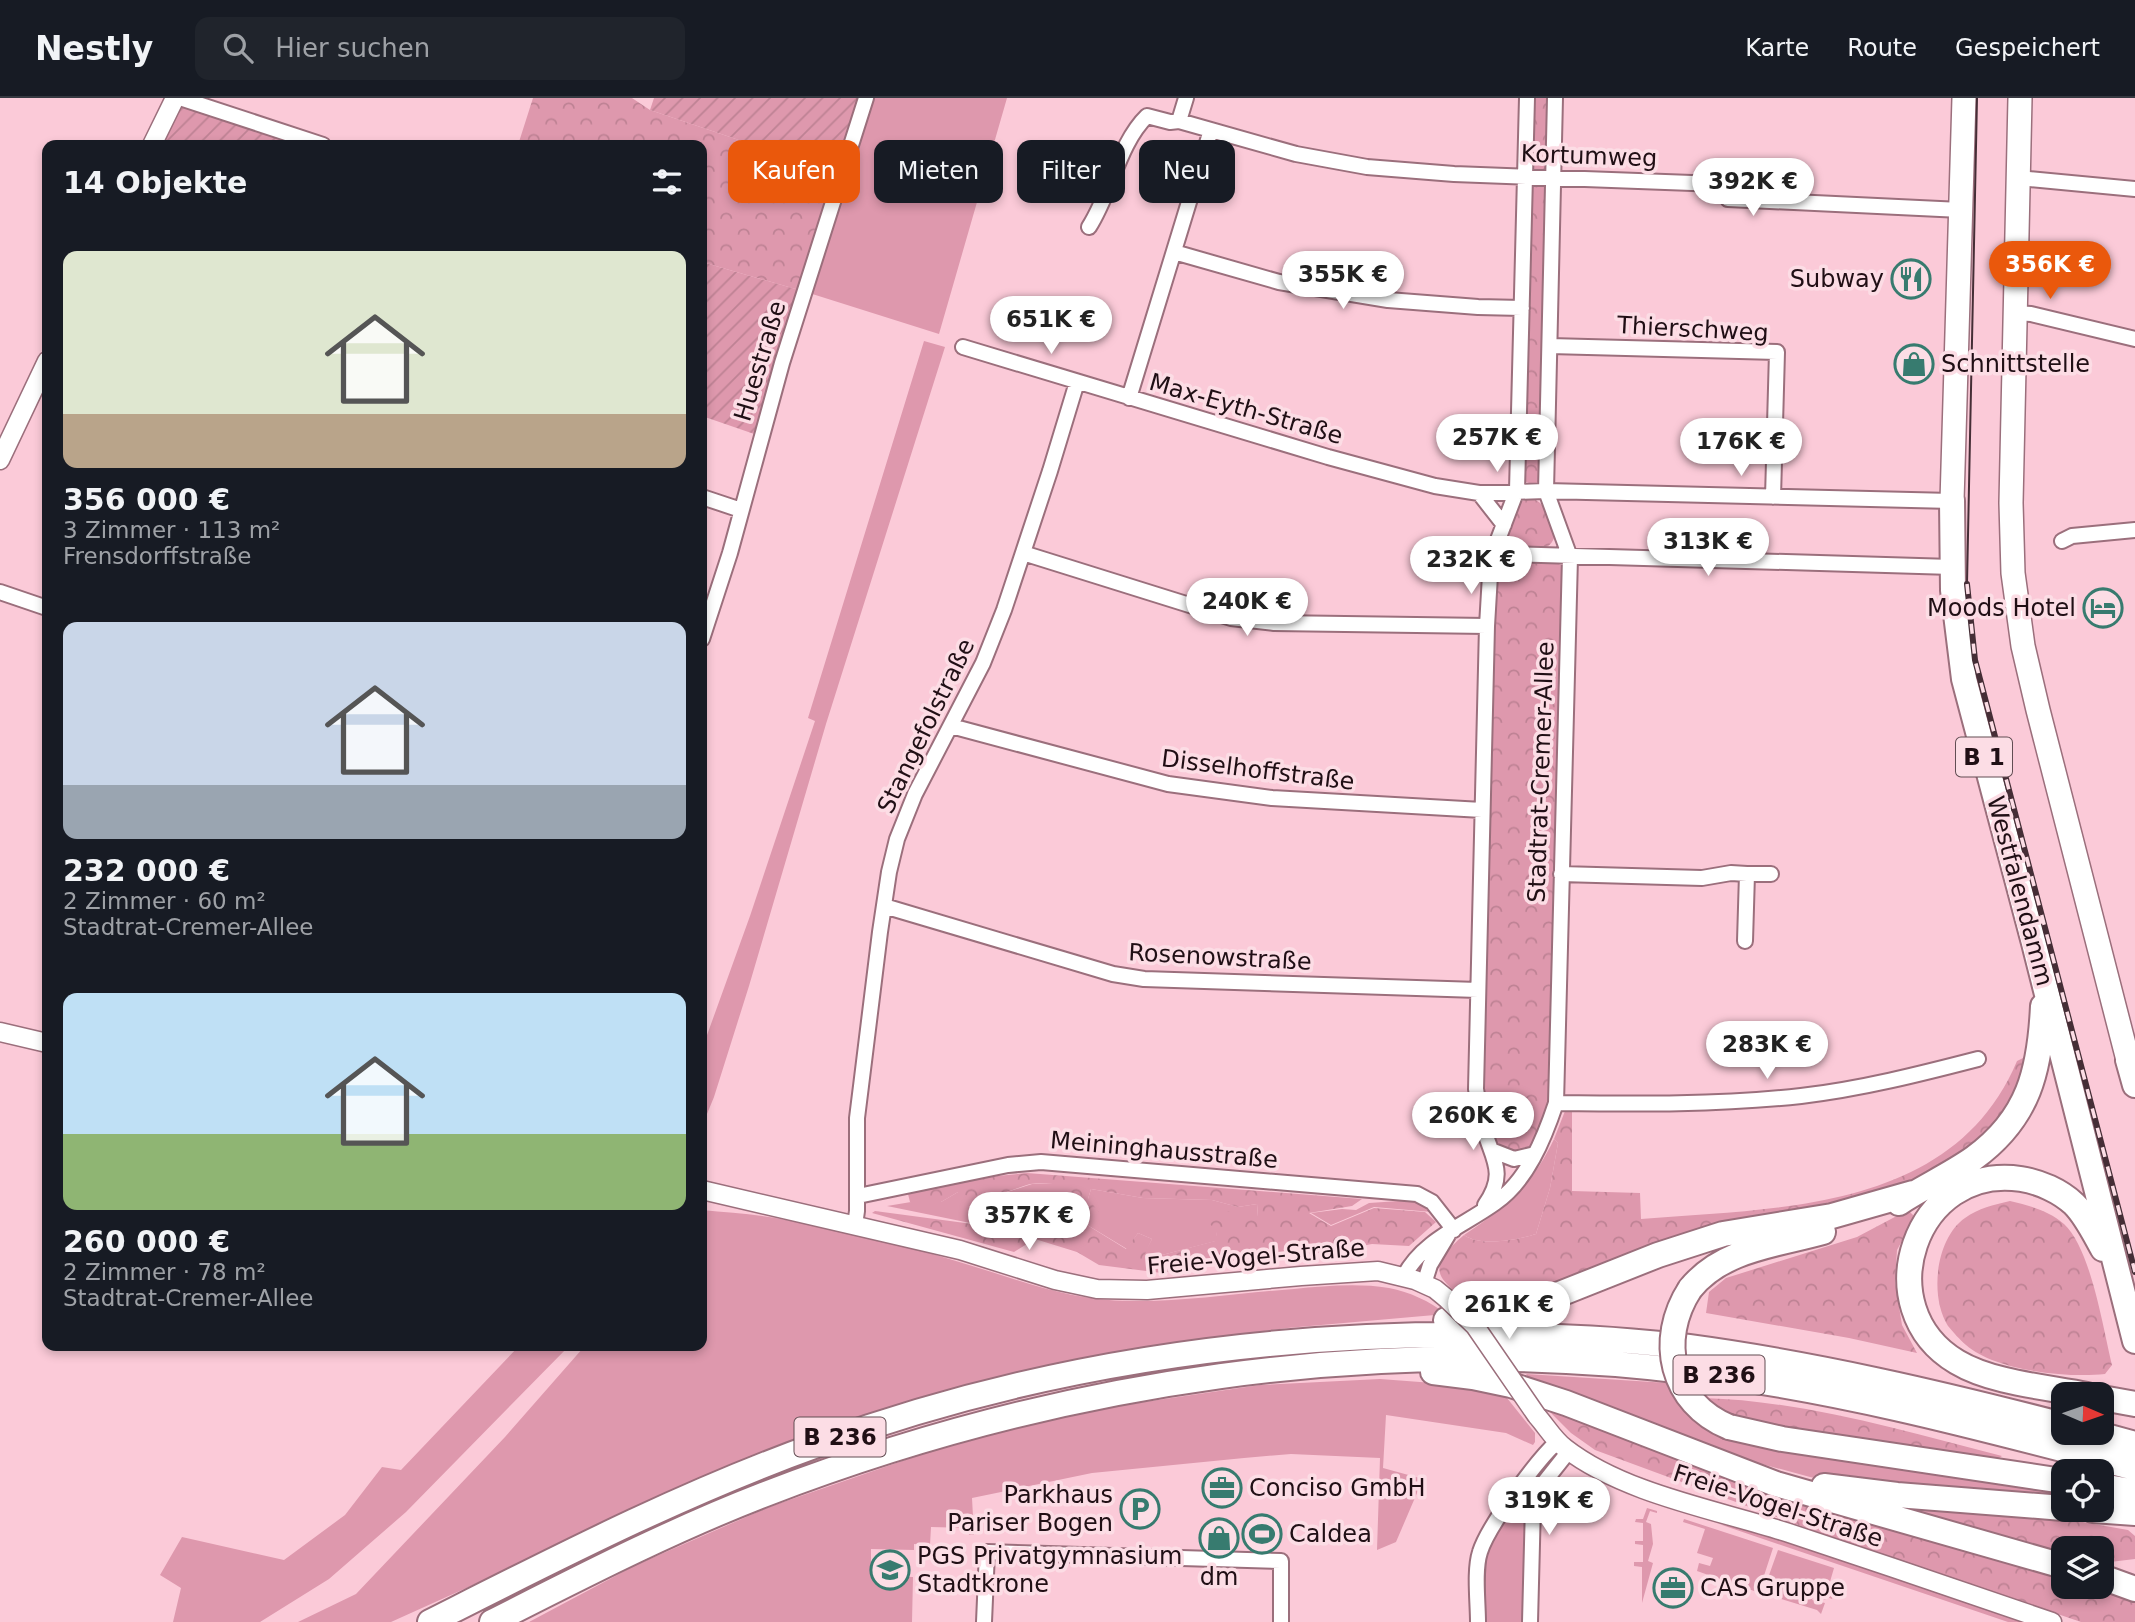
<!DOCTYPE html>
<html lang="de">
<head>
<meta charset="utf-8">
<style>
  :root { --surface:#171b24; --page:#20242c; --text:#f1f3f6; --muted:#9ea1a6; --line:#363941; --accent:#ea580c }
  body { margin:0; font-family:"DejaVu Sans",sans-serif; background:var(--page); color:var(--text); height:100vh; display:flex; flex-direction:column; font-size:26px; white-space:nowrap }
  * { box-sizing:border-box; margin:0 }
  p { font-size:23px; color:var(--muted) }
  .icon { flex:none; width:38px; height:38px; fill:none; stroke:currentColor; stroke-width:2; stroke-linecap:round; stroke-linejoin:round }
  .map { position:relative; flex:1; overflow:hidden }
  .drawer { position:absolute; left:42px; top:42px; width:665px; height:1211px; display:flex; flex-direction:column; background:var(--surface); border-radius:14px; box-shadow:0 4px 10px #0003 }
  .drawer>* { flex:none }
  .top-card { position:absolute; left:728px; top:42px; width:665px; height:63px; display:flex; gap:14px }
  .needle { width:46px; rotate:92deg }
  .fabs { position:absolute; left:2051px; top:1284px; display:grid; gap:14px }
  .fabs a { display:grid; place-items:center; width:63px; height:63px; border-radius:14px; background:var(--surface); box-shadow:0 4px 10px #0003; font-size:35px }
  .price { position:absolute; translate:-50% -60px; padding:0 16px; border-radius:24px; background:#fff; color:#222; font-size:23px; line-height:46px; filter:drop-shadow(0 2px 4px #0008) }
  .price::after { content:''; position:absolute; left:50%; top:42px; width:21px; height:16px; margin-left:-10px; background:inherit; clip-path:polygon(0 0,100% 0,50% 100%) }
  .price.on { background:var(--accent); color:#fff }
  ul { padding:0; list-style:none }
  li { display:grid; align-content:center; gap:14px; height:371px; padding:0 21px }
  li span { display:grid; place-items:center; height:217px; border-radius:14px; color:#555 }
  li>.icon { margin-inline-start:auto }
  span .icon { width:126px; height:126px; fill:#fffc; stroke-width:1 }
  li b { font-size:30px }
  h2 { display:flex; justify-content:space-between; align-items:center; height:84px; padding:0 21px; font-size:30px }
  .chip { padding:0 24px; border-radius:14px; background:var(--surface); box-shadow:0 4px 10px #0003; font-size:24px; line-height:63px }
  .chip.on { background:var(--accent); color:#fff }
  header { display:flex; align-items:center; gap:42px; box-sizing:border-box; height:98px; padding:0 35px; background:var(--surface); border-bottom:2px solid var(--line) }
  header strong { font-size:33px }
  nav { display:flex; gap:38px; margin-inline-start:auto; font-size:24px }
  .search { width:490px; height:63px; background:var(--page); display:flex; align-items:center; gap:18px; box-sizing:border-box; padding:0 24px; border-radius:14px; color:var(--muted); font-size:26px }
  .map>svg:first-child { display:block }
  .grass { fill:#de98ad }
  .forest { fill:url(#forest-crowns) }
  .garden { fill:url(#garden-furrows) }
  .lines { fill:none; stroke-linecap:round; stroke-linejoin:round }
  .minor-casing { stroke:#9b6f7c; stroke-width:18 }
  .tertiary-casing { stroke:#9b6f7c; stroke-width:21 }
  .primary-casing { stroke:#9b6f7c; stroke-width:26 }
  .trunk-casing { stroke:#9b6f7c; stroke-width:28 }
  .minor { stroke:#fff; stroke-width:14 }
  .tertiary { stroke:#fff; stroke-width:18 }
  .primary { stroke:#fff; stroke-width:23 }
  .trunk { stroke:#fff; stroke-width:24 }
  .tram { stroke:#452e36; stroke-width:2 }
  .rail-casing { stroke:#452e36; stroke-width:6 }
  .rail { stroke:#fcdde5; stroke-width:3.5; stroke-dasharray:10; stroke-linecap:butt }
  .tertiary-bridge-casing { stroke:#9b6f7c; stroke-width:21; stroke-linecap:butt }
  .trunk-bridge-casing { stroke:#9b6f7c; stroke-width:28; stroke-linecap:butt }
  .tertiary-bridge { stroke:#fff; stroke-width:18 }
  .trunk-bridge { stroke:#fff; stroke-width:24 }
  .labels { text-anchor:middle; stroke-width:7; stroke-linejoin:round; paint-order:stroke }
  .shield { fill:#fcdde5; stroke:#624d53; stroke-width:2 }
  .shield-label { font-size:23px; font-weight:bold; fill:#200f15 }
  .street-label { font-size:24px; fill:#200f15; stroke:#fcdde5 }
  .poi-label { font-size:24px; fill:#200f15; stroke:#fcdde5; text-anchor:start }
</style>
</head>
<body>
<header>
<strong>Nestly</strong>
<div class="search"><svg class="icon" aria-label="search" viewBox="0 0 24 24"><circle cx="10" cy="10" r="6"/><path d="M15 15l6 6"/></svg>Hier suchen</div>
<nav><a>Karte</a><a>Route</a><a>Gespeichert</a></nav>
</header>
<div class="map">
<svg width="2135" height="1524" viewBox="0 0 2135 1524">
  <defs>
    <pattern id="forest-crowns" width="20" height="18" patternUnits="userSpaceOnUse" patternTransform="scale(1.75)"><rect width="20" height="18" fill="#de98ad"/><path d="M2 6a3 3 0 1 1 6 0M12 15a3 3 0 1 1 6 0" fill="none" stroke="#be8294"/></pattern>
    <pattern id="garden-furrows" width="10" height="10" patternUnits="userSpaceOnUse" patternTransform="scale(1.75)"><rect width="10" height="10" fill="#de98ad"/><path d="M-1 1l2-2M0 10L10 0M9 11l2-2" fill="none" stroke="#be8294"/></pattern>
  </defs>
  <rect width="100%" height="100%" fill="#fbcad8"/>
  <path class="grass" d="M866 0H1007L939 236 806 194Z
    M924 243 945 249 826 626 749 888 714 999 702 1028V951L750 818 815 623 808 620Z
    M1554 1041 1558 1045 1550 1090 1536 1136C1517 1142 1481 1149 1464 1137 1507 1108 1531 1089 1554 1041Z
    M1053 1085 1052 1096 1035 1109C1050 1120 1074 1109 1088 1101L1091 1091 1143 1100 1212 1102 1238 1109 1257 1106 1258 1119 1217 1134 1216 1143 1162 1157 1144 1156 1152 1141 1138 1135 1127 1151 1079 1122 1064 1119 980 1127 887 1108 917 1103 941 1104 958 1094 1004 1095 1032 1086Z
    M1414 1102 1423 1105 1432 1114 1374 1109 1331 1127 1311 1115 1342 1111 1356 1112 1369 1105Z
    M702 1112C730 1115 758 1116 786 1122 843 1132 901 1146 956 1163 1015 1180 1067 1203 1130 1203 1184 1204 1240 1195 1294 1191 1324 1188 1358 1185 1389 1190 1410 1194 1429 1203 1446 1216L1287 1230 1146 1249 1052 1267 900 1307 768 1354 391 1524H298L356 1496 505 1339 583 1250 590 1248H702Z
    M519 1248H569L406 1414 329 1481 260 1524H173L181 1490 160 1477 182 1439 284 1462 345 1417 382 1369 401 1372Z
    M1526 1276 1668 1285 1673 1293 2063 1390V1404L1829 1383 1810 1379 1736 1359 1532 1285Z
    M1380 1281 1460 1287 1503 1295 1535 1335V1344L1533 1347 1506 1335 1386 1317 1383 1370 1423 1381 1396 1444 1377 1452 1380 1360 1291 1356 1244 1360 1092 1375 972 1400 974 1437H969V1430L931 1429 930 1447 914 1446V1452L871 1451V1478L913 1479 912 1524H529L636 1467 769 1409 960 1343 1110 1309 1260 1287Z
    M1568 1380H1576L1595 1390 1592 1397H1583V1408L1548 1407C1549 1396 1558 1385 1568 1380Z
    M1647 1410 1657 1413V1415L1650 1413 1646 1424 1651 1426 1653 1446 1648 1463 1653 1465 1642 1505V1469L1634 1468V1464H1643V1447L1635 1446V1443H1643V1425L1635 1424 1636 1421H1643Z
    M1516 1420 1527 1427 1526 1524H1483C1484 1498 1478 1421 1516 1420Z
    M1684 1421 1773 1450 1759 1493 1757 1494 1697 1473 1699 1465 1710 1468 1713 1460 1697 1455 1705 1431 1683 1424Z
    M1719 1426 1760 1435 2027 1524H2008Z
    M1778 1452 1834 1470 1827 1494 1833 1497 1832 1501 1827 1499 1825 1502 1814 1498 1812 1502 1825 1505 1821 1516 1817 1512 1765 1496 1763 1494Z"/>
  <path class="forest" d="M533 0H632L650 12 842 77 806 194 702 164V47H518Z
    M1533 0H1549L1548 68 1544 73H1536L1532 69Z
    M1540 84 1547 91 1540 379 1539 383 1534 387 1524 383 1531 89Z
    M1528 400C1547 402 1549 421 1555 437 1550 457 1531 451 1515 450L1507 438 1519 405Z
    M1505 463 1557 465 1562 468 1564 473 1551 989C1548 1006 1545 1035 1532 1047 1520 1058 1503 1056 1494 1042 1488 1033 1484 1005 1483 993L1496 469 1499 465Z
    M2027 958 2011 1006 1977 1046 1901 1091 1648 1154 1477 1212C1443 1182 1419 1175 1464 1137 1481 1149 1517 1142 1536 1136L1550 1090 1558 1045 1554 1041 1565 1013H1572V1093L1640 1095 1641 1121C1779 1110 1954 1113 2017 963Z
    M1027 1075 1362 1101 1352 1108 1309 1115 1331 1128 1374 1110 1425 1114 1436 1124 1409 1148 1372 1146 1330 1154 1244 1161 1162 1175 1099 1167 1077 1154 1035 1141 1014 1154 872 1115 875 1113 980 1127 1064 1119 1079 1122 1126 1151 1138 1135 1152 1141 1145 1156 1162 1157 1215 1143 1217 1134 1205 1120 1221 1112 1258 1118 1257 1106 1238 1109 1212 1102 1143 1100 1091 1091 1088 1101 1099 1114 1092 1123 1069 1111 1040 1113 1034 1110 1052 1096V1085C1045 1085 1037 1085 1030 1086 1006 1093 982 1107 958 1094L941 1104H910L908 1096 987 1079Z
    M2010 1103C2030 1108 2048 1112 2064 1126 2091 1151 2103 1230 2112 1267L2105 1276C2067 1280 1996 1273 1966 1247 1960 1242 1953 1234 1948 1228 1929 1198 1936 1140 1965 1120 1979 1110 1993 1107 2010 1103Z
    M1908 1112 1915 1119 1897 1152 1895 1184 1902 1227 1917 1255 1849 1240 1706 1215 1709 1194 1726 1180 1857 1139Z
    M1704 1300C1805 1303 1904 1333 2002 1358L1996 1362 1806 1335 1733 1320Z
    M1541 1305 2063 1478V1489H2100L2135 1503V1524H2081L1812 1432 1595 1352 1571 1335Z
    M1921 1407 2043 1417 2128 1432 2135 1438V1461L2110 1464 2102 1463V1451H2063V1456L1921 1418Z"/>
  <path class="garden" d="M175 0 324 47H152Z
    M654 0H866L842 77 650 12Z
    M702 164 806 194 760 338 702 318Z"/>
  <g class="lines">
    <g class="minor-casing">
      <path id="minor" d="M180 0 323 47
        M1179 23 1186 0
        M2018 80 2135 91
        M1089 129C1111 95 1119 45 1147 18L1170 24 1179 23 1296 56 1367 69 1454 76 1719 86 1728 101 1961 112
        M1174 154 1279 184 1388 202 1478 209 1522 210
        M2014 215 2031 216 2135 241
        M1550 248 1777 254 1773 399
        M963 249 1328 359 1435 388 1479 395 1546 393 1952 403
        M1129 300 1211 32
        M1479 395 1504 427
        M702 399 741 412
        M2062 443 2072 438 2135 432
        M1497 445 1511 456 1952 469
        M1023 455 1231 520 1274 525 1487 528
        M0 494 47 510
        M702 541 730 455 782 265 866 0
        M951 628 1168 686 1272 700 1482 712
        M1561 776 1702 780 1731 775 1747 776 1745 843
        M1747 776H1771
        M884 808 1113 876 1144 881 1478 892
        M1556 1005C1638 1006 1719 1007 1801 998 1861 991 1920 976 1978 961
        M1491 1052 1514 1061 1535 1056
        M858 1098 1008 1067 1041 1064 1417 1096 1432 1104 1454 1132
        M1485 1107C1509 1073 1490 1059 1482 1024 1479 1013 1478 1002 1476 991L1487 528 1491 460 1517 392 1527 0
        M855 1127 857 1113V1020L861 988 880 834 889 774 897 741 915 696 983 565 1004 512 1050 373 1077 284
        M1404 1178C1423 1142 1463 1128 1495 1105 1527 1083 1544 1041 1556 1005L1570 459 1546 393 1555 0
        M1424 1186 1430 1167 1448 1137
        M984 1524 987 1454 1281 1463V1524
        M1478 1524C1478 1504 1474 1472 1480 1454 1488 1428 1537 1362 1557 1344
        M1530 1524 1533 1407 1542 1387 1569 1353"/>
    </g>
    <g class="tertiary-casing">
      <path id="tertiary" d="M152 47 175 0
        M0 362 47 263
        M0 934 47 945
        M702 1092 960 1152 1055 1182 1097 1191 1147 1192 1301 1178 1378 1173 1415 1182 1435 1191 1446 1200
        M1537 1318C1546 1328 1554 1342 1565 1350 1624 1396 1718 1412 1789 1435 1877 1464 1964 1494 2052 1524"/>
    </g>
    <g class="primary-casing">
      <path id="primary" d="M2020 0 2011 405 2013 475 2023 548 2038 612 2128 962
        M1952 403 1964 0"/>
    </g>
    <g class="trunk-casing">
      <path id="trunk" d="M1952 403 1953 492 1964 581 2034 845 2135 1243
        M2128 962 2135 987
        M1899 1105C1923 1089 1950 1077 1974 1060 2029 1020 2040 972 2043 908
        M1690 1191C1722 1151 1776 1147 1823 1134
        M1446 1222 1485 1217 1542 1203 1658 1157 1723 1136 1832 1118 1913 1095
        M1433 1274 1473 1279 1511 1287 1566 1305 1776 1386 2063 1468
        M2087 1297C2047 1289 1992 1285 1957 1264 1866 1210 1915 1065 2021 1081 2040 1084 2060 1093 2074 1106 2086 1118 2094 1135 2103 1151
        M2102 1300 2135 1306
        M1729 1329 1782 1341 2063 1383
        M2095 1335 2135 1346
        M1824 1388 1897 1397 2063 1410
        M2102 1388 2135 1394
        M2093 1412 2135 1415
        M2102 1479 2135 1491
        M430 1524C557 1460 683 1395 817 1347 1034 1268 1263 1234 1493 1237 1558 1238 1624 1241 1689 1249 1815 1266 1940 1295 2063 1327
        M492 1524C581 1479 670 1433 763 1397 1058 1283 1378 1235 1693 1274 1843 1292 1989 1332 2135 1370"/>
    </g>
    <use href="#minor" class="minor"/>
    <use href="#tertiary" class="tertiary"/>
    <use href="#primary" class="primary"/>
    <use href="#trunk" class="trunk"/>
    <path class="tram" d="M1967 486 1977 0"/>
    <g class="rail-casing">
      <path id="rail" d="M1967 486 1975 562 2135 1174"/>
    </g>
    <use href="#rail" class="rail"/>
    <g class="tertiary-bridge-casing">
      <path id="tertiary-bridge" d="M1446 1200 1475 1228 1537 1318"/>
    </g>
    <g class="trunk-bridge-casing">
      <path id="trunk-bridge" d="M1690 1191C1657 1242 1671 1305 1729 1329"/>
    </g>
    <use href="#tertiary-bridge" class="tertiary-bridge"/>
    <use href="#trunk-bridge" class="trunk-bridge"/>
  </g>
  <defs>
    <g id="restaurant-ring" transform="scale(2.0125)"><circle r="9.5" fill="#fcdde5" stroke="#377b6f" stroke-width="1.5"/><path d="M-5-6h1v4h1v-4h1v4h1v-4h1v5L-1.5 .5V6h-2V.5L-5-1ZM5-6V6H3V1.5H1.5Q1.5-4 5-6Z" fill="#377b6f"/></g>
    <g id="shop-ring" transform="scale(2.0125)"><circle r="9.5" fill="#fcdde5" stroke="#377b6f" stroke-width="1.5"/><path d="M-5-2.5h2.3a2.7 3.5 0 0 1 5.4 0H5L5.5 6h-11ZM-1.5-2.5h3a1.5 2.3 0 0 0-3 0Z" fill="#377b6f"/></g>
    <g id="hotel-ring" transform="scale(2.0125)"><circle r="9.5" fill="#fcdde5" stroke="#377b6f" stroke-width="1.5"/><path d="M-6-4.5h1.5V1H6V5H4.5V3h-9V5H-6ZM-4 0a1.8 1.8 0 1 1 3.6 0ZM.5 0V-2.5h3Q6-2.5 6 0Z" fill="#377b6f"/></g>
    <g id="office-ring" transform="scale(2.0125)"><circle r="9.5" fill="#fcdde5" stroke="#377b6f" stroke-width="1.5"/><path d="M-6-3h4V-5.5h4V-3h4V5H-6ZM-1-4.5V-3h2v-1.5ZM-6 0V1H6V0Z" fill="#377b6f"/></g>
    <g id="parking-ring" transform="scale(2.0125)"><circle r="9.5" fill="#fcdde5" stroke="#377b6f" stroke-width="1.5"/><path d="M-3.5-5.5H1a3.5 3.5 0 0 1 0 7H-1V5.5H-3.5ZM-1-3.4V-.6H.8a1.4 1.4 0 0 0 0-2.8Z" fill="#377b6f"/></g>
    <g id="stadium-ring" transform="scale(2.0125)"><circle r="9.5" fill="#fcdde5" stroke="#377b6f" stroke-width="1.5"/><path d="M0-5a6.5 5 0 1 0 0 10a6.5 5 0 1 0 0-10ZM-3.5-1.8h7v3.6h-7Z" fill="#377b6f"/></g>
    <g id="school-ring" transform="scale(2.0125)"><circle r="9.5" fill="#fcdde5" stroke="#377b6f" stroke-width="1.5"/><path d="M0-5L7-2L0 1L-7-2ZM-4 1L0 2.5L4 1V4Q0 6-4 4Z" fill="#377b6f"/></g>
  </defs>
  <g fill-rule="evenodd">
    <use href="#restaurant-ring" x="1911" y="181"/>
    <use href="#shop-ring" x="1914" y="266"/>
    <use href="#hotel-ring" x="2103" y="510"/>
    <use href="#office-ring" x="1222" y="1390"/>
    <use href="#parking-ring" x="1140" y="1411"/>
    <use href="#stadium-ring" x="1262" y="1436"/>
    <use href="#shop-ring" x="1219" y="1440"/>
    <use href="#school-ring" x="890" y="1472"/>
    <use href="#office-ring" x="1673" y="1490"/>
  </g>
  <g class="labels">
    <g class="shield">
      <rect x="1956" y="639.5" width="56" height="39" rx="5"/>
      <rect x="1673.5" y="1257.5" width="91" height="39" rx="5"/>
      <rect x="794.5" y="1319.5" width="91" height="39" rx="5"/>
    </g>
    <g class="shield-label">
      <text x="1984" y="667">B 1</text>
      <text x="1719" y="1285">B 236</text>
      <text x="840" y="1347">B 236</text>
    </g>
    <g class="street-label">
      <text transform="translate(1589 58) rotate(2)" y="8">Kortumweg</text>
      <text transform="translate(1693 231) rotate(3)" y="8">Thierschweg</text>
      <text transform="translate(760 263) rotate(-73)" y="8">Huestraße</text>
      <text transform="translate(1246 311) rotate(16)" y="8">Max-Eyth-Straße</text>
      <text transform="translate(926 628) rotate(-64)" y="8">Stangefolstraße</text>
      <text transform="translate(1258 672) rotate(7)" y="8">Disselhoffstraße</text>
      <text transform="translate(1541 674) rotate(-88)" y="8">Stadtrat-Cremer-Allee</text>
      <text transform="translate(2020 793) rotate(75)" y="8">Westfalendamm</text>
      <text transform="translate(1220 859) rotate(3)" y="8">Rosenowstraße</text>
      <text transform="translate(1164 1052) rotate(5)" y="8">Meininghausstraße</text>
      <text transform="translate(1256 1159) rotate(-5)" y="8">Freie-Vogel-Straße</text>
      <text transform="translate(1778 1408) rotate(18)" y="8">Freie-Vogel-Straße</text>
    </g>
    <g class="poi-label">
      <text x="1884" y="189" text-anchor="end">Subway</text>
      <text x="1941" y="274">Schnittstelle</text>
      <text x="2076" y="518" text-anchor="end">Moods Hotel</text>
      <text x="1249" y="1398">Conciso GmbH</text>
      <text x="1113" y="1405" text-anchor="end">Parkhaus<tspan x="1113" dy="28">Pariser Bogen</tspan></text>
      <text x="1289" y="1444">Caldea</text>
      <text x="917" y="1466">PGS Privatgymnasium<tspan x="917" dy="28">Stadtkrone</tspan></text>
      <text x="1219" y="1487" text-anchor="middle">dm</text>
      <text x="1700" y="1498">CAS Gruppe</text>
    </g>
  </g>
</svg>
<div class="fabs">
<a><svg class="needle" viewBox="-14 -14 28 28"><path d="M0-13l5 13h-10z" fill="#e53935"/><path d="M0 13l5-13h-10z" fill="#9ea1a6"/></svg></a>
<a><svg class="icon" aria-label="locate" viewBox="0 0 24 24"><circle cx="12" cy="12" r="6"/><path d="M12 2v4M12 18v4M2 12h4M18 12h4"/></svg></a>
<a><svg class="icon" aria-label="layers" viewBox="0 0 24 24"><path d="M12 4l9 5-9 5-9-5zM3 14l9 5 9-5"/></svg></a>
</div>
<b class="price" style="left:1753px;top:120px">392K €</b>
<b class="price on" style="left:2050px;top:203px">356K €</b>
<b class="price" style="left:1343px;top:213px">355K €</b>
<b class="price" style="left:1051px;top:258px">651K €</b>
<b class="price" style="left:1497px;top:376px">257K €</b>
<b class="price" style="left:1741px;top:380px">176K €</b>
<b class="price" style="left:1708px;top:480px">313K €</b>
<b class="price" style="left:1471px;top:498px">232K €</b>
<b class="price" style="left:1247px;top:540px">240K €</b>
<b class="price" style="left:1767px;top:983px">283K €</b>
<b class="price" style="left:1473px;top:1054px">260K €</b>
<b class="price" style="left:1029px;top:1154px">357K €</b>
<b class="price" style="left:1509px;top:1243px">261K €</b>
<b class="price" style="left:1549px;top:1439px">319K €</b>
<div class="top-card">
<a class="chip on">Kaufen</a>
<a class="chip">Mieten</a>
<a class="chip">Filter</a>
<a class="chip">Neu</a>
</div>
<section class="drawer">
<h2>14 Objekte<svg class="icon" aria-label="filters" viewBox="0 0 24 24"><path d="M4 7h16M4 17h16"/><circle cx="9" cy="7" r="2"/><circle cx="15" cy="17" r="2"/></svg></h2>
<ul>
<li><span style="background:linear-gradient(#dfe7d0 75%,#b9a48a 0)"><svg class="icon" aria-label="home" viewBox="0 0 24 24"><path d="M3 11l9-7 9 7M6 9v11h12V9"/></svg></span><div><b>356 000 €</b><p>3 Zimmer · 113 m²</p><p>Frensdorffstraße</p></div></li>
<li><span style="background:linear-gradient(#c9d6e8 75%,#9aa5b1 0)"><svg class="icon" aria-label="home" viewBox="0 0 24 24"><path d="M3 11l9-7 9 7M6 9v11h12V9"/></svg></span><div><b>232 000 €</b><p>2 Zimmer · 60 m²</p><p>Stadtrat-Cremer-Allee</p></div></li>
<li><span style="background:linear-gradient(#bfe0f5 65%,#8fb573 0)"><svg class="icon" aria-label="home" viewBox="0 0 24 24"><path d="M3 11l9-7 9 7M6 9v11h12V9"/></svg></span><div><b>260 000 €</b><p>2 Zimmer · 78 m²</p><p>Stadtrat-Cremer-Allee</p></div></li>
</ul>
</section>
</div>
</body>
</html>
